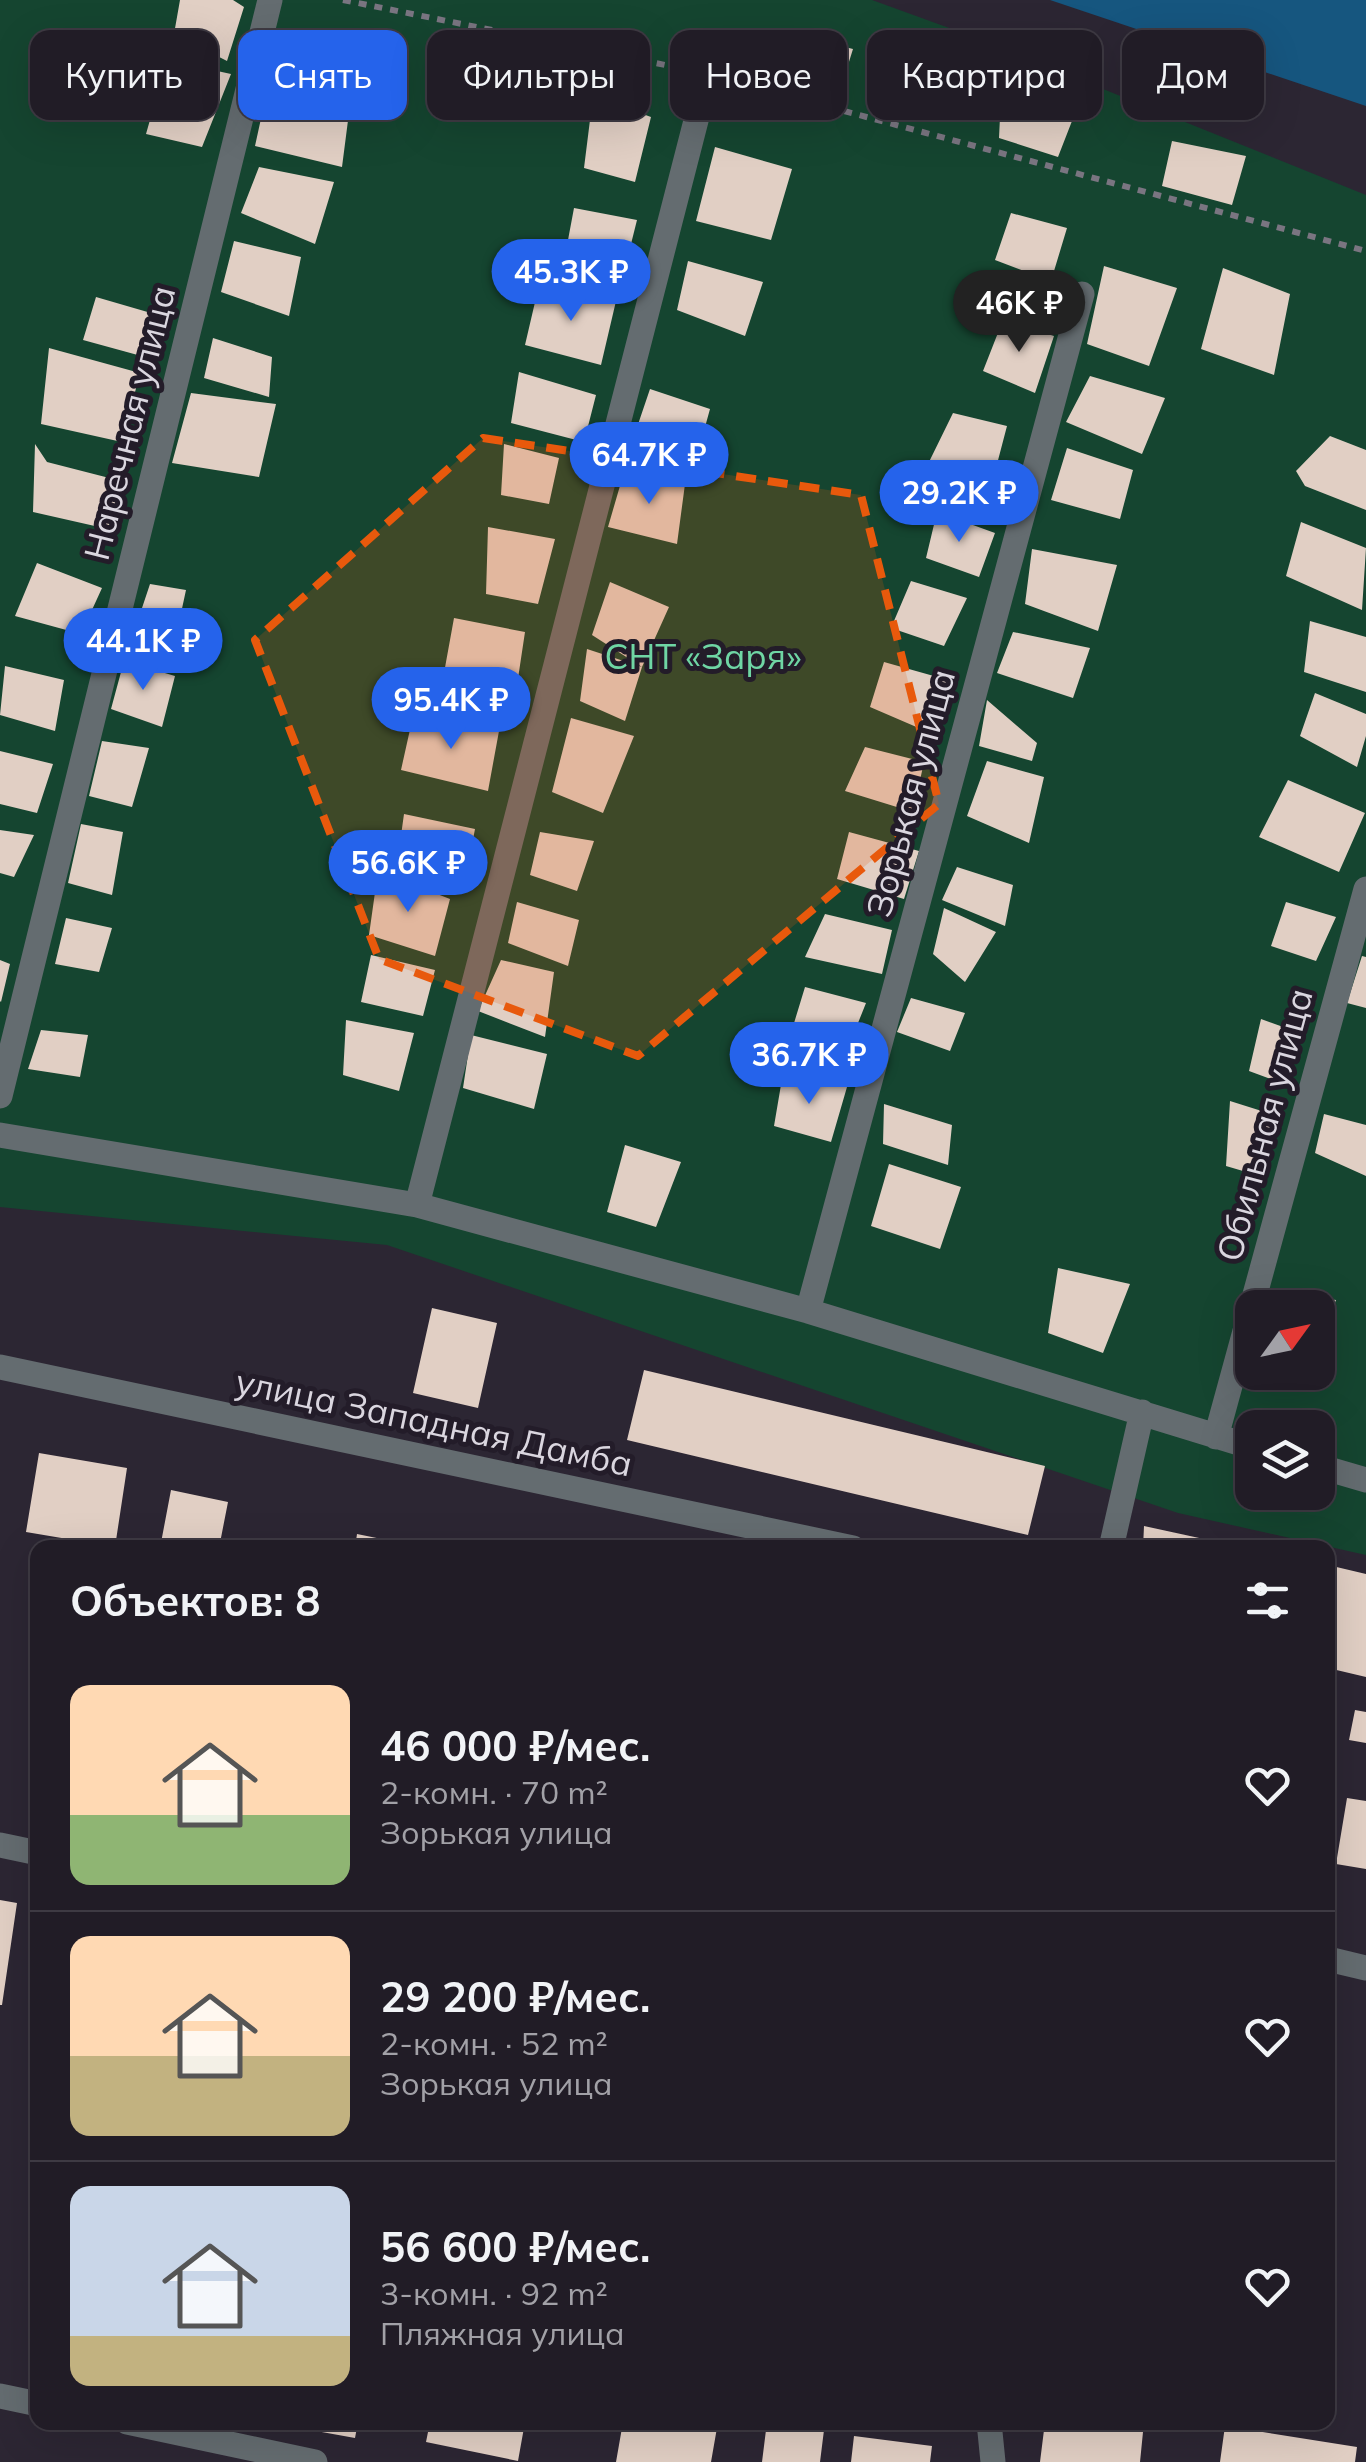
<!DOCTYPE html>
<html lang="ru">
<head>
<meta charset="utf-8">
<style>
  :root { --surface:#211c26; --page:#2d2932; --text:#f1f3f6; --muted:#a2a1a7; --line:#3e3a43; --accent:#2563eb }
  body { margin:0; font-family:Mulish,sans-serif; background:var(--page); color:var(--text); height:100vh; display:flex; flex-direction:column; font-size:38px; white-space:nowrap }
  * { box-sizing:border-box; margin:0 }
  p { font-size:32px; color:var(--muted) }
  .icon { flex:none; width:55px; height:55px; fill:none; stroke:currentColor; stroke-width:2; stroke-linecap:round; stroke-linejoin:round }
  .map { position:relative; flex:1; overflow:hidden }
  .panel { position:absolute; left:30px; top:1540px; width:1305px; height:890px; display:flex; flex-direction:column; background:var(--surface); border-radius:20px; box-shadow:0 10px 40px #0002,0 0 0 2px var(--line) }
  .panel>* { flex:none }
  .hud { position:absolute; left:30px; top:30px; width:1308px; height:90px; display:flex; gap:20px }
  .needle { width:65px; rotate:57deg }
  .buttons { position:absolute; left:1235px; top:1290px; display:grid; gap:20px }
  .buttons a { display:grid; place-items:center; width:100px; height:100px; border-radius:20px; background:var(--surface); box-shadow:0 10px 40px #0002,0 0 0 2px var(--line); font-size:50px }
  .price { position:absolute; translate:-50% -85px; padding:0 22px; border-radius:35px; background:var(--accent); color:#fff; font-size:32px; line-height:65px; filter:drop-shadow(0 2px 5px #0008) }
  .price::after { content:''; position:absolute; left:50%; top:60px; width:30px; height:22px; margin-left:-15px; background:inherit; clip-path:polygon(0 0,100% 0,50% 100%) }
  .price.active { background:#222; color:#fff }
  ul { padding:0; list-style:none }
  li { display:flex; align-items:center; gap:30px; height:250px; padding:0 40px }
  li+li { border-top:2px solid var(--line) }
  li span { display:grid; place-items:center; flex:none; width:280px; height:200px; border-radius:20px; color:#555 }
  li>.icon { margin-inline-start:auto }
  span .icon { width:120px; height:120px; fill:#fffc; stroke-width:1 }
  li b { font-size:42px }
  h2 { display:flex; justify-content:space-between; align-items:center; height:120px; padding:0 40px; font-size:42px }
  .pill { padding:0 35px; border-radius:20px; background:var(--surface); box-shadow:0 10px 40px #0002,0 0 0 2px var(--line); font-size:35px; line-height:90px }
  .pill.active { background:var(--accent); color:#fff }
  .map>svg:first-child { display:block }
  .green { fill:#154530; fill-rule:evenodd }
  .water { fill:#16567f }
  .building { fill:#e1cfc4 }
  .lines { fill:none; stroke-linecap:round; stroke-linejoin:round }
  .path { stroke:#7a7581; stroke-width:6; stroke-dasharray:8 8; stroke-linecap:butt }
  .minor { stroke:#646c70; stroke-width:25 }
  .marked { fill:#e8590c; fill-opacity:0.2; stroke:#e8590c; stroke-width:8; stroke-dasharray:20 12; stroke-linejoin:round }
  .labels { text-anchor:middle; stroke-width:10; stroke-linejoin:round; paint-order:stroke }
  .street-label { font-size:35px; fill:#dad6df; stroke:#231c29 }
  .park-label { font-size:35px; fill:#6fd6a4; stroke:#231c29 }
</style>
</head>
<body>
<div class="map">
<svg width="1366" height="2462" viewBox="0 0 1366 2462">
  <rect width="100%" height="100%" fill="#2c2633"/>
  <path class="green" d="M0 0H872L974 37 1366 195V1555L1178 1513 387 1245 0 1207ZM1252 1308H1318V1372H1252ZM1252 1428H1318V1492H1252Z"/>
  <path class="water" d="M1050 0H1366V106Z"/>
  <path class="building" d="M180 0H233L244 7 227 61 174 34Z
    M788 33 853 49 838 97 777 81Z
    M167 60 231 74 202 147 146 134Z
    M267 91 350 105 342 167 255 146Z
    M593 96 651 117 635 182 584 168Z
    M1001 96 1072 121 1058 157 999 138Z
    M1172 141 1246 156 1232 205 1162 186Z
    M715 147 792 169 771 240 696 221Z
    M259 167 334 182 315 244 241 213Z
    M574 208 637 220 622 280 562 272Z
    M1011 213 1067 228 1051 281 995 260Z
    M234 241 301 257 289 316 221 292Z
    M688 261 763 282 745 336 677 310Z
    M1104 266 1177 288 1149 366 1087 344Z
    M1223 268 1290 294 1274 375 1201 349Z
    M539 285 616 301 601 365 525 345Z
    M96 297 151 313 145 357 83 340Z
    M1003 320 1054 336 1035 393 983 371Z
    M213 338 272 357 269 397 204 378Z
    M49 348 140 373 122 442 41 424Z
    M519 372 596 395 584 442 511 423Z
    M1090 376 1165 398 1142 454 1066 422Z
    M650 389 710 409 692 474 630 448Z
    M191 393 276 404 259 477 172 463Z
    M953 413 1007 426 991 487 928 464Z
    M1330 436 1366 450V510L1305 486 1296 471Z
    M35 444 47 462 121 481 108 529 33 512Z
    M504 444 559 458 549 504 501 495Z
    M1067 448 1133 470 1120 519 1051 500Z
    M624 472 685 484 677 544 608 527Z
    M937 512 995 533 979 577 926 558Z
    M1301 522 1366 548 1362 610 1286 576Z
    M488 527 555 539 538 604 486 594Z
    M1032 549 1117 565 1098 631 1025 604Z
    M37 563 102 588 81 634 15 616Z
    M911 581 967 598 944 646 891 628Z
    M610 582 669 607 642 667 592 635Z
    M150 584 186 590 175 641 135 629Z
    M454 618 525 632 514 705 442 684Z
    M1310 621 1366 637V692L1304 672Z
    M1013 632 1090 648 1073 698 997 673Z
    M587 649 642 667 625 721 580 701Z
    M124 661 175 676 162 727 111 709Z
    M884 662 948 680 935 735 870 707Z
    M5 666 64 680 55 731 0 715Z
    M1315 693 1366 714V736L1357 767 1300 736Z
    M987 700 1037 743 1032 761 979 746Z
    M413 716 499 731 488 791 401 770Z
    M571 718 634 736 603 813 552 792Z
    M102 741 149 748 132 807 89 796Z
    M865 747 924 762 913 812 845 791Z
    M0 751 53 764 37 813 0 804Z
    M987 761 1044 777 1029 843 967 816Z
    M1288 780 1365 813 1339 872 1259 837Z
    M404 814 475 829 466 876 398 857Z
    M81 824 123 832 112 895 68 883Z
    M0 830 34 835 14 877 0 873Z
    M540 832 594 841 577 891 530 875Z
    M849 832 919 851 904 899 837 879Z
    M957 867 1013 885 1005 926 942 900Z
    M378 871 450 899 435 956 369 935Z
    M517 902 579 920 568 966 508 943Z
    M1286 902 1336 917 1316 961 1271 946Z
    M944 908 996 932 965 982 933 954Z
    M825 914 892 930 882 974 805 957Z
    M66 918 112 928 99 972 55 964Z
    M371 955 435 970 423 1016 361 1002Z
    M1362 956 1366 957V1008L1347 1003Z
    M0 960 10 964 1 1002 0 1001Z
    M501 960 554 972 545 1037 478 1011Z
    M805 987 866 1003 846 1053 791 1033Z
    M911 998 965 1013 950 1051 897 1032Z
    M1261 1019 1300 1033 1287 1085 1249 1071Z
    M346 1020 414 1033 399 1091 343 1075Z
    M41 1030 88 1035 80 1077 28 1069Z
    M471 1035 547 1054 534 1109 463 1088Z
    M783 1073 847 1087 831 1142 774 1126Z
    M1230 1101 1278 1116 1260 1176 1226 1166Z
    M884 1104 952 1125 948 1165 883 1144Z
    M1324 1114 1366 1125V1176L1315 1153Z
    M625 1145 681 1162 656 1227 607 1212Z
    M889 1164 961 1187 940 1249 871 1226Z
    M1058 1268 1130 1284 1103 1353 1048 1333Z
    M1290 1294 1336 1300 1318 1352V1308H1284Z
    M432 1308 497 1323 478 1408 413 1393Z
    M644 1370 1045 1466 1028 1535 627 1440Z
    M39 1453 127 1468 115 1547 26 1532Z
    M171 1490 228 1502 219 1548H160Z
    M1144 1526 1236 1546V1548H1143Z
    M357 1534 416 1546V1548H355Z
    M1328 1565 1366 1574V1677L1328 1668Z
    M1355 1710 1366 1712V1743L1349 1740Z
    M1347 1798 1366 1801V1869L1336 1864Z
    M0 1900 17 1903 2 2005H0Z
    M306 2422H358L355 2438 305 2429Z
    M430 2422H525L518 2461 426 2442Z
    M623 2422H718L711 2462H616Z
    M767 2422H825L820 2462H762Z
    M1045 2422H1144L1140 2462H1040Z
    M1225 2426 1357 2447 1355 2462H1220Z
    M854 2436 932 2446 930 2462H851Z"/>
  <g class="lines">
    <path class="path" d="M343 0 680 68
      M736 82 1366 251"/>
    <path class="minor" d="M0 1096 270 0
      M0 1135 417 1205 808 1311 1252 1447
      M417 1205 708 74
      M808 1311 1082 294
      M0 1367 853 1548
      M1216 1437 1366 889
      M1318 1466 1366 1480
      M1111 1548 1142 1412
      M0 1845 38 1853
      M1328 1959 1366 1968
      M0 2396 38 2404
      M127 2422 315 2462
      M989 2422 993 2462"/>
  </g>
  <path class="marked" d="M483 438 861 495 939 804 638 1056 379 959 255 640Z"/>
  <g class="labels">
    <g class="street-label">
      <text transform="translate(130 423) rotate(-76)" y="12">Наречная улица</text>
      <text transform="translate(911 793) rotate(-75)" y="12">Зорькая улица</text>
      <text transform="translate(1265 1125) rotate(-75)" y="12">Обильная улица</text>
      <text transform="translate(434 1423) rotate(12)" y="12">улица Западная Дамба</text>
    </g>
    <g class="park-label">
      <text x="703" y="669">СНТ «Заря»</text>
    </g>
  </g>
</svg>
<div class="buttons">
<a><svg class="needle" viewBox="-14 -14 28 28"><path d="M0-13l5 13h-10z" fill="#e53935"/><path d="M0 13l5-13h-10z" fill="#a2a1a7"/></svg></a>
<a><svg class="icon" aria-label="layers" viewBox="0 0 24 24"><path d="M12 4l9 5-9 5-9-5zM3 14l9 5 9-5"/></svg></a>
</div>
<b class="price" style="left:571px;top:324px">45.3K ₽</b>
<b class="price active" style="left:1019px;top:355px">46K ₽</b>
<b class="price" style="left:649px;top:507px">64.7K ₽</b>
<b class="price" style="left:959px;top:545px">29.2K ₽</b>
<b class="price" style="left:143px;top:693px">44.1K ₽</b>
<b class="price" style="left:451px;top:752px">95.4K ₽</b>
<b class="price" style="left:408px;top:915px">56.6K ₽</b>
<b class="price" style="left:809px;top:1107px">36.7K ₽</b>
<div class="hud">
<a class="pill">Купить</a>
<a class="pill active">Снять</a>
<a class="pill">Фильтры</a>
<a class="pill">Новое</a>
<a class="pill">Квартира</a>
<a class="pill">Дом</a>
</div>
<section class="panel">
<h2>Объектов: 8<svg class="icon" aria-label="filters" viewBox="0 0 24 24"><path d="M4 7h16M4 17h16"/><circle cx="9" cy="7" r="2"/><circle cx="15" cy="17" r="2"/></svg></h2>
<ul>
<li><span style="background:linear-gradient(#ffd9b3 65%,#8fb573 0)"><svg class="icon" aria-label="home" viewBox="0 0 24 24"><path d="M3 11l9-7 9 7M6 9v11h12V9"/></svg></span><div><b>46 000 ₽/мес.</b><p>2-комн. · 70 m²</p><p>Зорькая улица</p></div><svg class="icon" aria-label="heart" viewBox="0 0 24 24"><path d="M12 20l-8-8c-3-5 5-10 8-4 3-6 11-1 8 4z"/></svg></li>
<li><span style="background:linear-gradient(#ffd9b3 60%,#c2b280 0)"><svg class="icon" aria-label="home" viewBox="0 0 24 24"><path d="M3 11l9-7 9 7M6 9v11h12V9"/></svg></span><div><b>29 200 ₽/мес.</b><p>2-комн. · 52 m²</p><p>Зорькая улица</p></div><svg class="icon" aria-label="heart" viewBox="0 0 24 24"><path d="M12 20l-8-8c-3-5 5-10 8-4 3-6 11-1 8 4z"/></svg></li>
<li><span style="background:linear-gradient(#c9d6e8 75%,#c2b280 0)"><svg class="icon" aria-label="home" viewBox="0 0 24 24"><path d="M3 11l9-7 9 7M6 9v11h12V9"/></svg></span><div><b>56 600 ₽/мес.</b><p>3-комн. · 92 m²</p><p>Пляжная улица</p></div><svg class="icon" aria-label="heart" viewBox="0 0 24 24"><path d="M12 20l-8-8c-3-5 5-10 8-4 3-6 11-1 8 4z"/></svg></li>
</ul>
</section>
</div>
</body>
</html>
